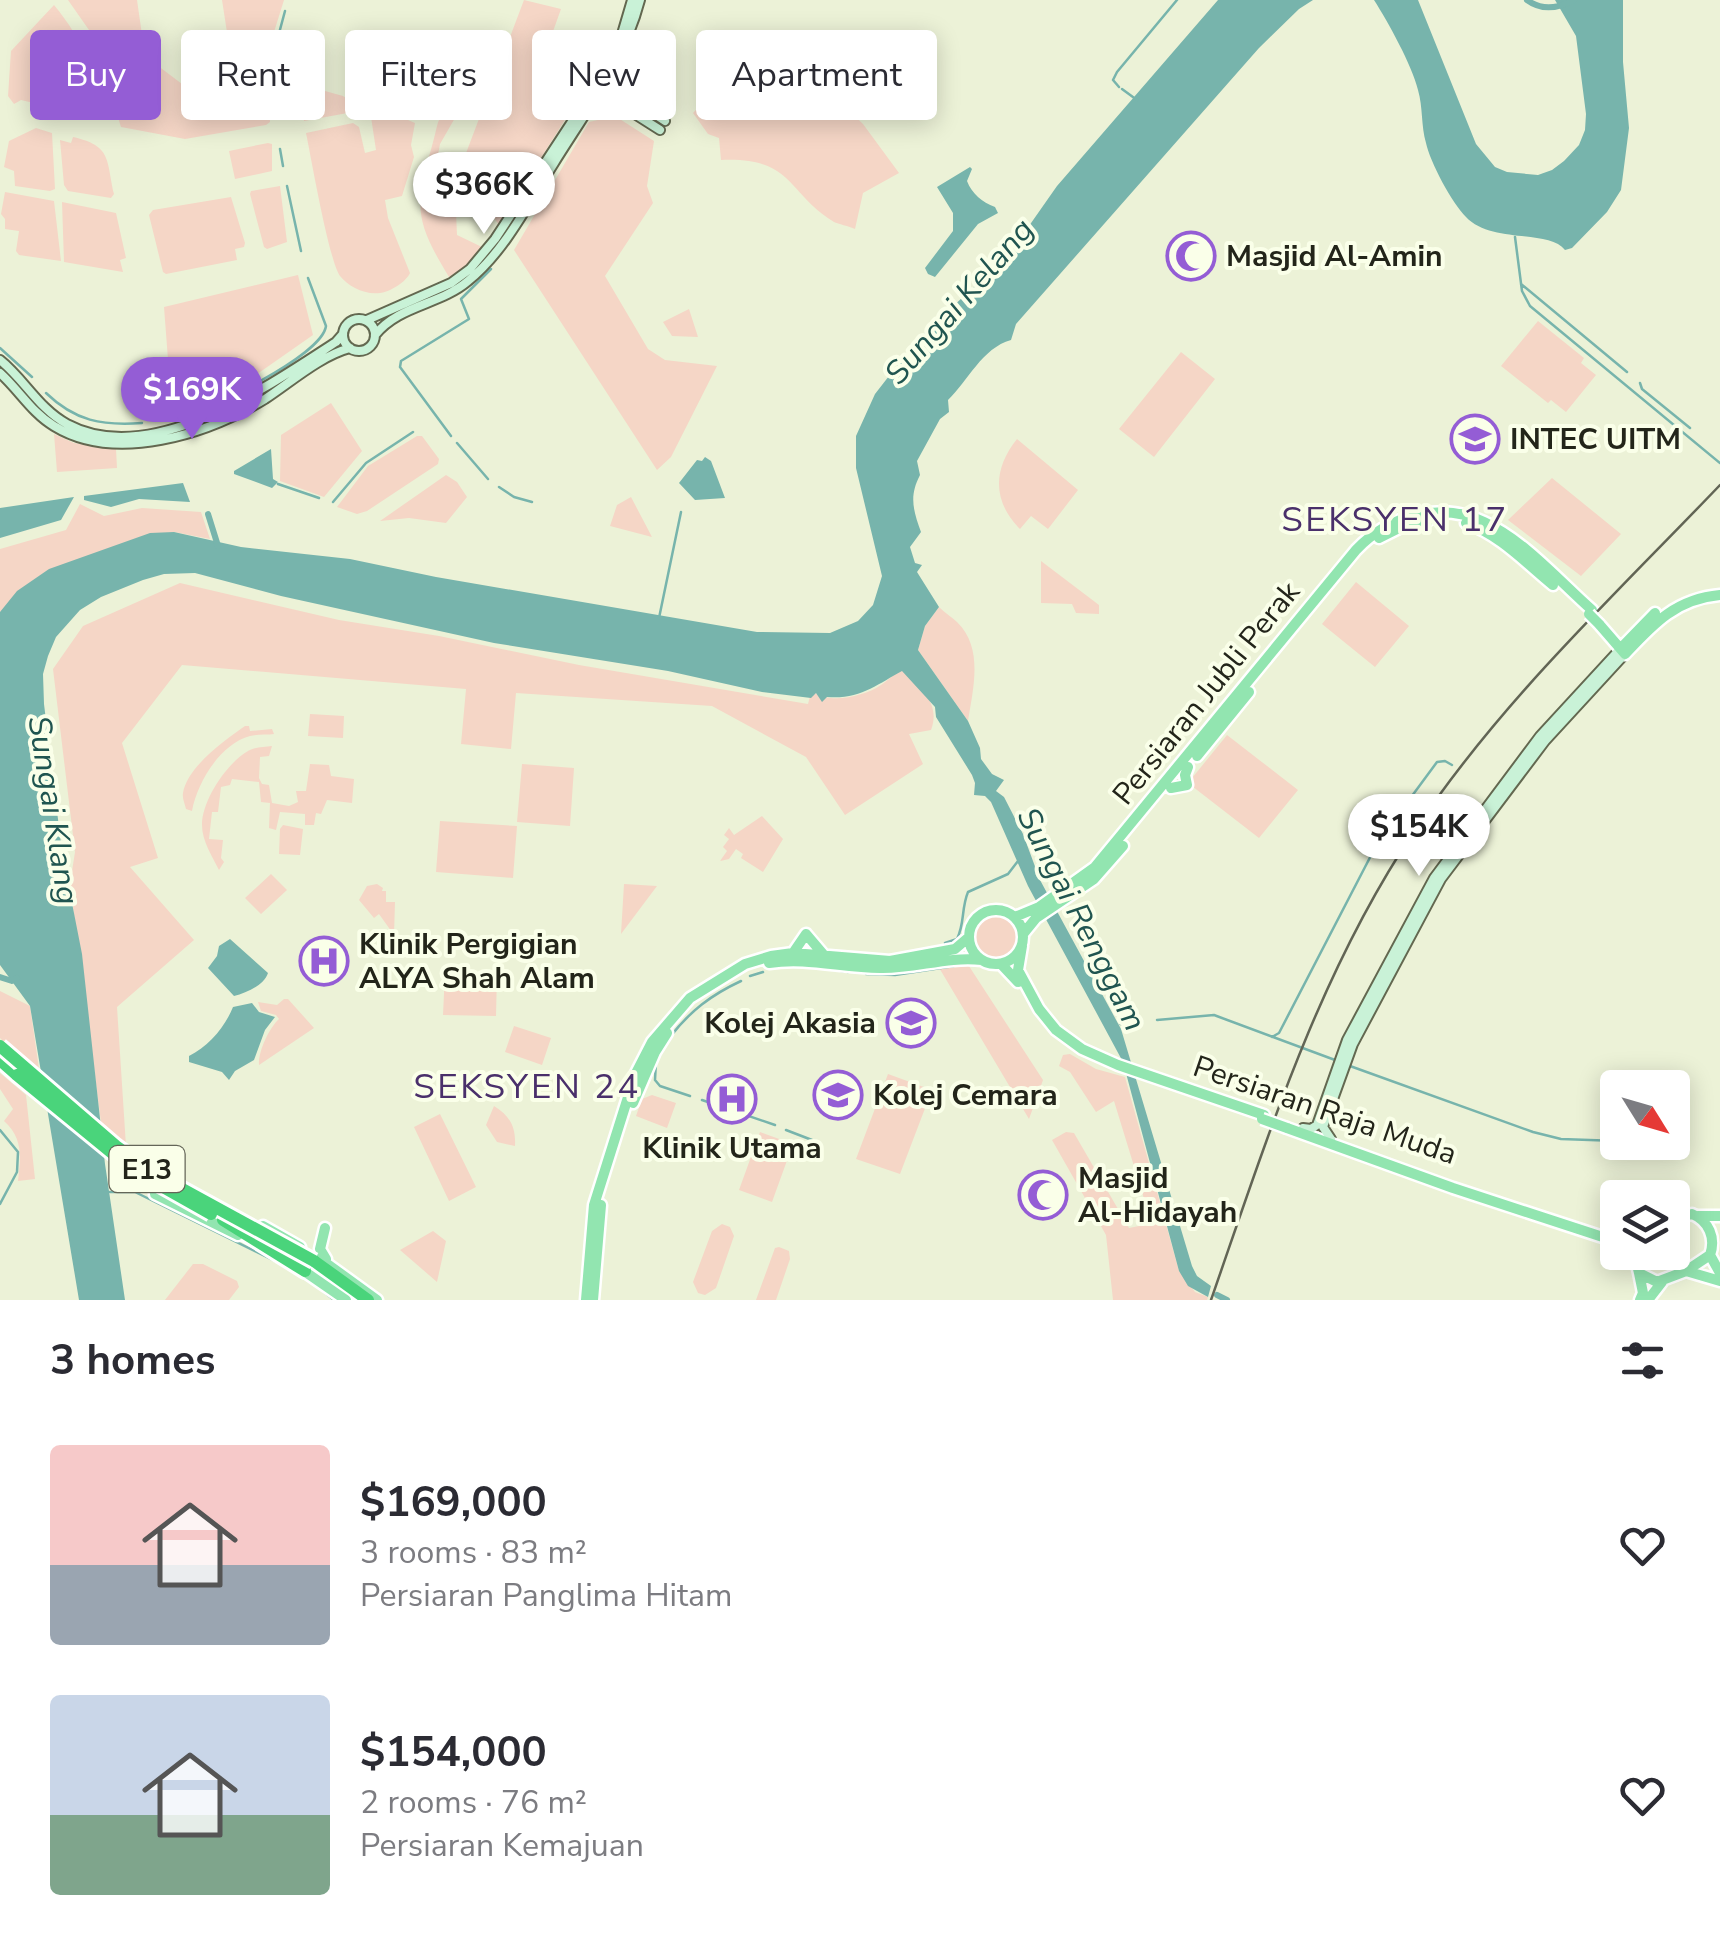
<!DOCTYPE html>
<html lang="en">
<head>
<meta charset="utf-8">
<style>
  :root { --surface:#fff; --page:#f2f2f3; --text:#2b2b33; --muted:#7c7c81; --accent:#945dd5 }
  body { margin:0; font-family:"Nunito Sans",sans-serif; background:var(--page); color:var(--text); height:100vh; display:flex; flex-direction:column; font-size:38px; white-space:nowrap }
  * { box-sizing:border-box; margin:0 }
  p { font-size:32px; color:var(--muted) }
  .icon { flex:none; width:55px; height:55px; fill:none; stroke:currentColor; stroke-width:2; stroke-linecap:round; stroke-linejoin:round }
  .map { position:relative; height:1300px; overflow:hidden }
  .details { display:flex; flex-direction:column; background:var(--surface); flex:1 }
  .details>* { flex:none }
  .guide { position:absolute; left:30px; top:30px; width:1000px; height:90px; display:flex; gap:20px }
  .needle { width:65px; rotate:127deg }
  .tools { position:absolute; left:1600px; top:1070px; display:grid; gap:20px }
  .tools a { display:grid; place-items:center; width:90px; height:90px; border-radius:10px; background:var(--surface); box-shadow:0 5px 25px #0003; font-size:50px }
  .price { position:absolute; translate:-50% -85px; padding:0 22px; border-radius:35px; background:#fff; color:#222; font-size:32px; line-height:65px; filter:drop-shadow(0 2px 5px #0008) }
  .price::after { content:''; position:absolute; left:50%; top:60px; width:30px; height:22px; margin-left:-15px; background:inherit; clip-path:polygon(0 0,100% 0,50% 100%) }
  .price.on { background:var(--accent); color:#fff }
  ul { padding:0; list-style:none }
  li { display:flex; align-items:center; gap:30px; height:250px; padding:0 50px }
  li span { display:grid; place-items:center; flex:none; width:280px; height:200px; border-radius:10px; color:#555 }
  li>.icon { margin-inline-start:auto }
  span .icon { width:120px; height:120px; fill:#fffc; stroke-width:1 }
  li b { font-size:42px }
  h2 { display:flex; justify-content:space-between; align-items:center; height:120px; padding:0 50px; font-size:42px }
  .tag { padding:0 35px; border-radius:10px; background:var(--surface); box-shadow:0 5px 25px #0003; font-size:35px; line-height:90px }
  .tag.on { background:var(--accent); color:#fff }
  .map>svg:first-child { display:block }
  .green { fill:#f5d6c6 }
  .water { fill:#77b4ac }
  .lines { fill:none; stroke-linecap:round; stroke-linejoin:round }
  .stream { stroke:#77b4ac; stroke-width:2.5 }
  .river { stroke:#77b4ac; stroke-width:6 }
  .secondary-casing { stroke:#636850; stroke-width:12 }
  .primary-casing { stroke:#fff; stroke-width:15 }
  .highway-casing { stroke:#fff; stroke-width:18 }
  .secondary { stroke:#c9f2d7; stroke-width:8 }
  .primary { stroke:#92e5b0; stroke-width:10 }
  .highway { stroke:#4ad47b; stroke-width:12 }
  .rail { stroke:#626555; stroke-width:2.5 }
  .primary-bridge-casing { stroke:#fff; stroke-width:15; stroke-linecap:butt }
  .highway-bridge-casing { stroke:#fff; stroke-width:18; stroke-linecap:butt }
  .primary-bridge { stroke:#92e5b0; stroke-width:10 }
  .highway-bridge { stroke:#4ad47b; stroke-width:12 }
  .labels { text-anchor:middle; stroke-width:8; stroke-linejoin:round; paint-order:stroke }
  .shield { fill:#faffe9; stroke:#646658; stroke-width:2.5 }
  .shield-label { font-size:28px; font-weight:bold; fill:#23251a }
  .poi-label { font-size:30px; font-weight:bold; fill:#23251a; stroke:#faffe9; text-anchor:start }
  .street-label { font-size:30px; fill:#23251a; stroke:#faffe9 }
  .water-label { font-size:32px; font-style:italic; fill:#205550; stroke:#faffe9 }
  .quarter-label { font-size:35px; letter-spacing:2.5px; fill:#4a306b; stroke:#faffe9 }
</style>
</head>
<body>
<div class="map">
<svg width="1720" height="1300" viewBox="0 0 1720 1300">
  <rect width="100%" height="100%" fill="#ecf2d7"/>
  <path class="green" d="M68 0H137L145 56 182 84 188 86 267 75 270 122 266 125 185 139 121 127 115 108 130 85 126 63 106 68 96 40Z
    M222 0H284L265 61 266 69 233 71Z
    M524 0 561 9 541 65 588 83 499 225 460 169Z
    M54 5C83 40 98 75 105 120L21 100 14 104 8 96 11 51Z
    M794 61 809 66 834 96 863 124 899 173 863 193 855 229C849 226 838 224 834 222 786 193 795 157 721 160L719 138 708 134 693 113 713 92Z
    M300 84 343 96 352 102 353 112 304 121Z
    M457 101 459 111 440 144 435 172 456 212 457 235 482 247 465 267 449 277C415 221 414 208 432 146 440 119 434 120 457 101Z
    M405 113 408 120 415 123 411 145 414 157 402 196 385 200 388 218 410 273C406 282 390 292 380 293 364 295 348 286 340 276 329 261 311 157 306 133L353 123 359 127 365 153 376 150 371 117Z
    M615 116 654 141 647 186 653 203 605 276 648 349 665 360 717 366 671 457 657 470 514 250 589 122Z
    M36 128 52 133 55 189 50 191 15 186 14 171 4 167 9 141Z
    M73 137C112 146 106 159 114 194L111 198 68 191 64 185 60 140 71 143Z
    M268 143 272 144V171L235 179 229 151Z
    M280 186 287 242 267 249 264 247 250 194 251 191Z
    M5 192 54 201 61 261 19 255 16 251 19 231 5 229V219L1 214Z
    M231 197 245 243 244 247 235 249 237 260 166 274 163 272 149 215 153 210Z
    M62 202 116 213 126 258 120 260 123 272 64 262Z
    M298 275 313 335 230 393 172 412 164 307Z
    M689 309 698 337 672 336 663 322Z
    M1538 321 1584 358 1581 363 1596 375 1566 412 1551 400 1548 403 1501 366Z
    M1181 352 1215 379 1154 457 1119 429Z
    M331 403 362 451 324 497 280 481 281 435Z
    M54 434 74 443 116 449 117 468 57 472Z
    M417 436H422L439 459 438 464 367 511 357 514 337 507 368 466Z
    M1017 439 1078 490 1048 529 1031 516 1020 529C992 501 993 469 1017 439Z
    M446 475 457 482 467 497 446 523 409 518 380 521Z
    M1552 478 1621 534 1581 576 1508 520Z
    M631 497 652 537 610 526 617 505Z
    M80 504 104 516 142 508 201 512 210 539 174 532 0 612V549L66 530Z
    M1041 561 1099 605V614L1076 613 1072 604 1041 603Z
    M1356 582 1409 626 1375 667 1322 624Z
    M180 583 339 620 439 636 579 665 808 704 810 696 816 693C831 704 865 696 881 685 889 680 893 674 902 670 921 687 941 704 931 730L909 734 923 764 845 815 806 757 712 706 516 693 511 749 461 744 466 689 182 665 122 743 158 858 130 867 194 940 117 1007 126 1146 102 1130 70 884 75 852 53 669 83 626Z
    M939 607C945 613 952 617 957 622 984 648 973 689 968 721L918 650 925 626Z
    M310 714 344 716 343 738 308 736Z
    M245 726H249L250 731 272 729 274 734C267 735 257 734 250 736 220 744 197 783 192 811L186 809C185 804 182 798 183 793 187 767 225 740 245 726Z
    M1227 735 1298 790 1259 838 1188 783Z
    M272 746 269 756 260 757 259 778 262 784 269 785 272 803 289 806 298 802 296 791H306L310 764 329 765 331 776 354 779 352 803 327 800 321 814 316 813 314 825H305V814L280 812 276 830 269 828 270 803 261 802 259 782 232 779 230 785 221 787 218 812H212L209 839 223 840 221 858 224 862 219 870C212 856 202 841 202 825 202 800 227 763 248 751 255 747 264 747 272 746Z
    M522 764 574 768 570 826 517 822Z
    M762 816 783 839 763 872 741 858 743 854 736 849 729 859 720 861 727 851 723 847 729 839 724 835 729 828 734 835Z
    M440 821 517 826 513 878 436 872Z
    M283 825 303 829 300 855 279 854 280 829Z
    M271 874 287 890 261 914 245 898Z
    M377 884 383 888 382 891H386V902H395L394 935 379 914 374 918 359 900 367 886Z
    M624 884 657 886 621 934Z
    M975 936a22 22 0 1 1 44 0a22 22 0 1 1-44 0Z
    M967 963 1043 1080 1029 1119 938 966Z
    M445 972 497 974 496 1016 443 1015Z
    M0 991 30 1006 40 1076 0 1038Z
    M284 999H288L314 1028 259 1065C258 1052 269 1028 279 1019L276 1015 261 1011 258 1002 277 1005Z
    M514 1026 551 1038 542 1065 505 1052Z
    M1070 1054 1096 1069 1125 1077 1179 1271 1195 1292 1208 1297 1207 1300H1113L1106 1235 1052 1140 1066 1132 1074 1133 1129 1228 1144 1225 1137 1205 1145 1202 1114 1101 1096 1112 1070 1072 1059 1066 1063 1055Z
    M0 1073 26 1095 35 1179 18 1181C21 1157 23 1138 4 1121L13 1109 0 1089Z
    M888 1074 932 1090 900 1174 856 1159Z
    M652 1095 676 1103 667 1128 636 1116 642 1099Z
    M494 1106C510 1116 516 1127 515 1146L497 1142 486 1125Z
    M440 1114 476 1187 449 1201 414 1127Z
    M760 1132 793 1144 772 1202 739 1190Z
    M722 1224 730 1227 734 1236 716 1288 705 1295 698 1293 693 1282 712 1231Z
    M433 1231 446 1241 437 1282 400 1250Z
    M779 1247 789 1251 790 1259 776 1300H756L775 1248Z
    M193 1264H203L237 1281 239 1287 229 1300H165Z"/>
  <path class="water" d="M1218 0H1313L1299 9 1259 48 1016 324 1011 340C982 348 968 381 948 400L949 412 940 419 917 461 920 475C909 496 913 510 921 532L910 547 915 563 922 565 917 572 939 607 925 626 918 650 968 721 980 748 981 759 992 774 1004 780 996 791 1004 797 1023 834 1040 880 1121 1029 1192 1266 1197 1276 1211 1286 1208 1297 1188 1286 1179 1271 1123 1062 1028 886 991 802 985 796 974 795 975 783 972 775 936 717 935 707 902 671C878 684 859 700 827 697L822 702 816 693 811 698 762 692 668 671 494 643 281 596 195 573 164 574 143 580 101 597 80 610 56 637 48 656 43 674 44 704 62 852 82 954 105 1164 125 1300H79L30 1006 0 965V612L17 591 49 569 150 533 174 532 241 547 350 559 436 577 757 632 830 633 858 621 873 605 882 576 856 468V436L875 394 917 340 1010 253 1057 186Z
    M1374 0H1418L1476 144 1495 167 1507 172 1538 175 1552 170 1564 161 1579 145 1585 130 1586 114 1576 36 1555 0H1623V62L1629 128 1621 190 1607 212 1572 248 1565 250C1549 229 1491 244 1466 217 1452 203 1430 162 1426 143 1421 126 1423 107 1418 90 1412 65 1388 22 1374 0Z
    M970 167 972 169 967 181C972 194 982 202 995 207L998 213 978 224 935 277 928 274 925 268 953 231V213L937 187Z
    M271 449 273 479 278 482 272 488 234 474V471Z
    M705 457 711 461 725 498 695 500 679 483 697 460 702 461Z
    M183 483 190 502 139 499 111 507 84 500V496Z
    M74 497 61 520 0 538V508Z
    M230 939 268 973C264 985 247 993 234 996L208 968 217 956 219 946Z
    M252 1003 259 1012 275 1017 265 1030 254 1060 235 1071 229 1080 222 1072 189 1062V1056C209 1046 225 1027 233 1007Z"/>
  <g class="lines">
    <path class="stream" d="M270 67 285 11
      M271 77 273 116
      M1119 87 1113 80 1117 72 1177 0
      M1122 89 1137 100
      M280 149 283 166
      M287 186 301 251
      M1515 237 1522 291 1530 306 1720 463
      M1521 284 1627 372
      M0 348 32 377
      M1640 383 1642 389 1690 428
      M46 393C75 421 102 426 142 423
      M174 418C205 412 322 356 326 326L308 278
      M451 436 400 367 401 361 469 319 461 299 491 269
      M457 443 488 479
      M278 484 319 498
      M499 487 514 497 532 502
      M333 502 366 463 413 432
      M659 618 681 512
      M945 943 957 939C965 923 961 909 968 892L1008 874 1018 861
      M786 967 799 966
      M822 968 848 972
      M866 974 895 975 954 966
      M750 976 763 972
      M1157 1020 1214 1015 1335 1060
      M1120 1024 1142 1022
      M670 1037C690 1011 711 995 741 981
      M1272 1037 1279 1033 1378 842 1437 762 1445 761 1452 765
      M656 1061 655 1080 660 1086 690 1096
      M1350 1066 1533 1132 1561 1139 1618 1141
      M702 1100 775 1125
      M0 1130 18 1152 17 1172 0 1204
      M786 1130 812 1140
      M110 1192H135L289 1268
      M313 1283 334 1300"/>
    <path class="river" d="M1527 0C1542 11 1559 8 1574 0
      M208 514 218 546
      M0 977 12 981 17 978
      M1217 1295 1227 1300"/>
    <g class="secondary-casing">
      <path id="secondary" d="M619 64 616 77 624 93
        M604 81 665 121
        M597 90 660 130
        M587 113 599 106 616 105
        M343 335a16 16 0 1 1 32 0a16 16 0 1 1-32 0Z
        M367 320 451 283 470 269 495 239 600 79 622 34 632 0
        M375 335C399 305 440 305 468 281 505 251 528 204 554 163 587 110 624 61 640 0
        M0 360C24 379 39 409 67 424 151 469 268 386 336 342L343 334
        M0 373C19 390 32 413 54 426 116 464 208 434 265 399 291 382 320 356 350 348
        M1303 1128 1311 1129 1317 1125 1347 1040 1434 878 1540 736 1621 648
        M1331 1139 1323 1127 1353 1044 1441 879 1545 741 1625 654"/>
    </g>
    <g class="primary-casing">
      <path id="primary" d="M1466 523C1499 534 1526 563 1553 585
        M1379 538 1405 525 1429 520
        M1599 624 1625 654C1654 623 1676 599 1720 595
        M1621 648 1655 613
        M1197 756 1249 692
        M1171 788 1187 785 1185 775 1188 767
        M969 937a27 27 0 1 1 54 0a27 27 0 1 1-54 0Z
        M1015 917 1039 907 1095 867 1356 550C1388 516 1440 501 1484 522 1525 541 1559 581 1592 610
        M1023 934 1036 918 1094 879 1123 846
        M1022 946 1018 970 1039 1009 1056 1030 1082 1049 1118 1065 1264 1115
        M793 953 806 934 823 954
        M769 963C807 957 842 968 880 968 915 969 946 956 982 960
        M1001 964 1018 982
        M633 1103 655 1052 667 1033
        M1287 1128 1453 1188 1618 1242
        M157 1180 155 1194 238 1235
        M1698 1216H1720
        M263 1226 300 1247
        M325 1228 320 1249 326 1259
        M1634 1252 1639 1273 1657 1282 1686 1271 1710 1255C1716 1238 1709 1221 1692 1214L1672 1219
        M1710 1255 1720 1273
        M319 1258 377 1300
        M301 1269 346 1300
        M1686 1271 1720 1281
        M1639 1273 1643 1293 1640 1300
        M586 1300 594 1205 635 1075 652 1042 690 998 745 964 771 956 793 953 890 961 955 949 969 937
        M593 1300 601 1205
        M1648 1300 1662 1282"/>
    </g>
    <g class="highway-casing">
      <path id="highway" d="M0 1060 17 1075
        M223 1220 305 1271
        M314 1261 368 1300"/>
    </g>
    <use href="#secondary" class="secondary"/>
    <use href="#primary" class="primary"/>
    <use href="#highway" class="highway"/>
    <path class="rail" d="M1211 1300C1267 1139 1319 972 1415 830 1501 701 1614 596 1720 485"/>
    <g class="primary-bridge-casing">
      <path id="primary-bridge" d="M1589 614 1599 624
        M1262 1119 1287 1128"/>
    </g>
    <g class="highway-bridge-casing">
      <path id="highway-bridge" d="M0 1046 116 1146 153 1173 314 1261
        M17 1075 133 1170 211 1214"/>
    </g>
    <use href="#primary-bridge" class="primary-bridge"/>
    <use href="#highway-bridge" class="highway-bridge"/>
  </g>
  <defs>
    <g id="mosque-ring" transform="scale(2.5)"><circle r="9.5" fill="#faffe9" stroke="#945dd5" stroke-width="1.5"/><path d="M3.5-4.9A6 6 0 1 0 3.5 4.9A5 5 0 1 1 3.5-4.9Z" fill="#945dd5"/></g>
    <g id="university-ring" transform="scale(2.5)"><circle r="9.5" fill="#faffe9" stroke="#945dd5" stroke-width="1.5"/><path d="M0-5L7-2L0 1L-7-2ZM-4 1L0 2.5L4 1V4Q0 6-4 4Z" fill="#945dd5"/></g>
    <g id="hospital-ring" transform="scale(2.5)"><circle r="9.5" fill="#faffe9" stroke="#945dd5" stroke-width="1.5"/><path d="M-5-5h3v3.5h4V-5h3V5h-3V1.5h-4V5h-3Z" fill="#945dd5"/></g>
  </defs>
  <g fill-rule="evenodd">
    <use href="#mosque-ring" x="1191" y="256"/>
    <use href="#university-ring" x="1475" y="439"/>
    <use href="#hospital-ring" x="324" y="961"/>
    <use href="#university-ring" x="911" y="1023"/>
    <use href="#university-ring" x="838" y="1095"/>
    <use href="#hospital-ring" x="732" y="1099"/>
    <use href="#mosque-ring" x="1043" y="1195"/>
  </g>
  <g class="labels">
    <rect class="shield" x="109.5" y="1146" width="75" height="46" rx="8"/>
    <g class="shield-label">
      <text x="147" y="1179">E13</text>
    </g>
    <g class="poi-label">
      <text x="1226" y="266">Masjid Al-Amin</text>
      <text x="1510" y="449">INTEC UITM</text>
      <text x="359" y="954">Klinik Pergigian<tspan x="359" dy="34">ALYA Shah Alam</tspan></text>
      <text x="876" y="1033" text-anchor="end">Kolej Akasia</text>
      <text x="873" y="1105">Kolej Cemara</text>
      <text x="732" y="1158" text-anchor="middle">Klinik Utama</text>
      <text x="1078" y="1188">Masjid<tspan x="1078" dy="34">Al-Hidayah</tspan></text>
    </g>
    <g class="street-label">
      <text transform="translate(1206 693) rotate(-51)" y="10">Persiaran Jubli Perak</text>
      <text transform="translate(1325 1110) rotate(19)" y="10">Persiaran Raja Muda</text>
    </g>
    <g class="water-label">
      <text transform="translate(959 301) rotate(-49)" y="11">Sungai Kelang</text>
      <text transform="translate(54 810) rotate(81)" y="11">Sungai Klang</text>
      <text transform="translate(1082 919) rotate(63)" y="11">Sungai Renggam</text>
    </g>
    <g class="quarter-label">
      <text x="1395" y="531">SEKSYEN 17</text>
      <text x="527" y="1098">SEKSYEN 24</text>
    </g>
  </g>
</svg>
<div class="tools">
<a><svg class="needle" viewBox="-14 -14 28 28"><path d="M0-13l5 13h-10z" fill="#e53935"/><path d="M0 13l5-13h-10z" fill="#7c7c81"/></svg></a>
<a><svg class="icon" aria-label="layers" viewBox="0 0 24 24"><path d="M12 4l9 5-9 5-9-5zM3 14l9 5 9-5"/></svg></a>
</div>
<b class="price" style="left:484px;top:237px">$366K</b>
<b class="price on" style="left:192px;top:442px">$169K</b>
<b class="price" style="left:1419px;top:879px">$154K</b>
<div class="guide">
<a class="tag on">Buy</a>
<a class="tag">Rent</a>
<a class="tag">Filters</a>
<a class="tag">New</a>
<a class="tag">Apartment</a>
</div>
</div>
<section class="details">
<h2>3 homes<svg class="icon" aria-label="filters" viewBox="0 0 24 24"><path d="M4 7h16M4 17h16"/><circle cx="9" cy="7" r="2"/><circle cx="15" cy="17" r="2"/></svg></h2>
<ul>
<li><span style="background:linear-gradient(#f6c9c9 60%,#9aa5b1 0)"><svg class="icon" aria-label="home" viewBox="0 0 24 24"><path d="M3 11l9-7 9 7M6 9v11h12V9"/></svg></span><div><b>$169,000</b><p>3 rooms · 83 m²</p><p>Persiaran Panglima Hitam</p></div><svg class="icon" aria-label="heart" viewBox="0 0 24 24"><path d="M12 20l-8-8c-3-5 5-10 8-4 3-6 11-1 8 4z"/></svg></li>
<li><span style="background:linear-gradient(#c9d6e8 60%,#7fa58c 0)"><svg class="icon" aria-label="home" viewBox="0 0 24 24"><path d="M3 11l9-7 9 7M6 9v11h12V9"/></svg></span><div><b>$154,000</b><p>2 rooms · 76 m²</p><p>Persiaran Kemajuan</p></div><svg class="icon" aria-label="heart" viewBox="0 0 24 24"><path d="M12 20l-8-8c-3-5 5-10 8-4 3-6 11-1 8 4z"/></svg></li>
</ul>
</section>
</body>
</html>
